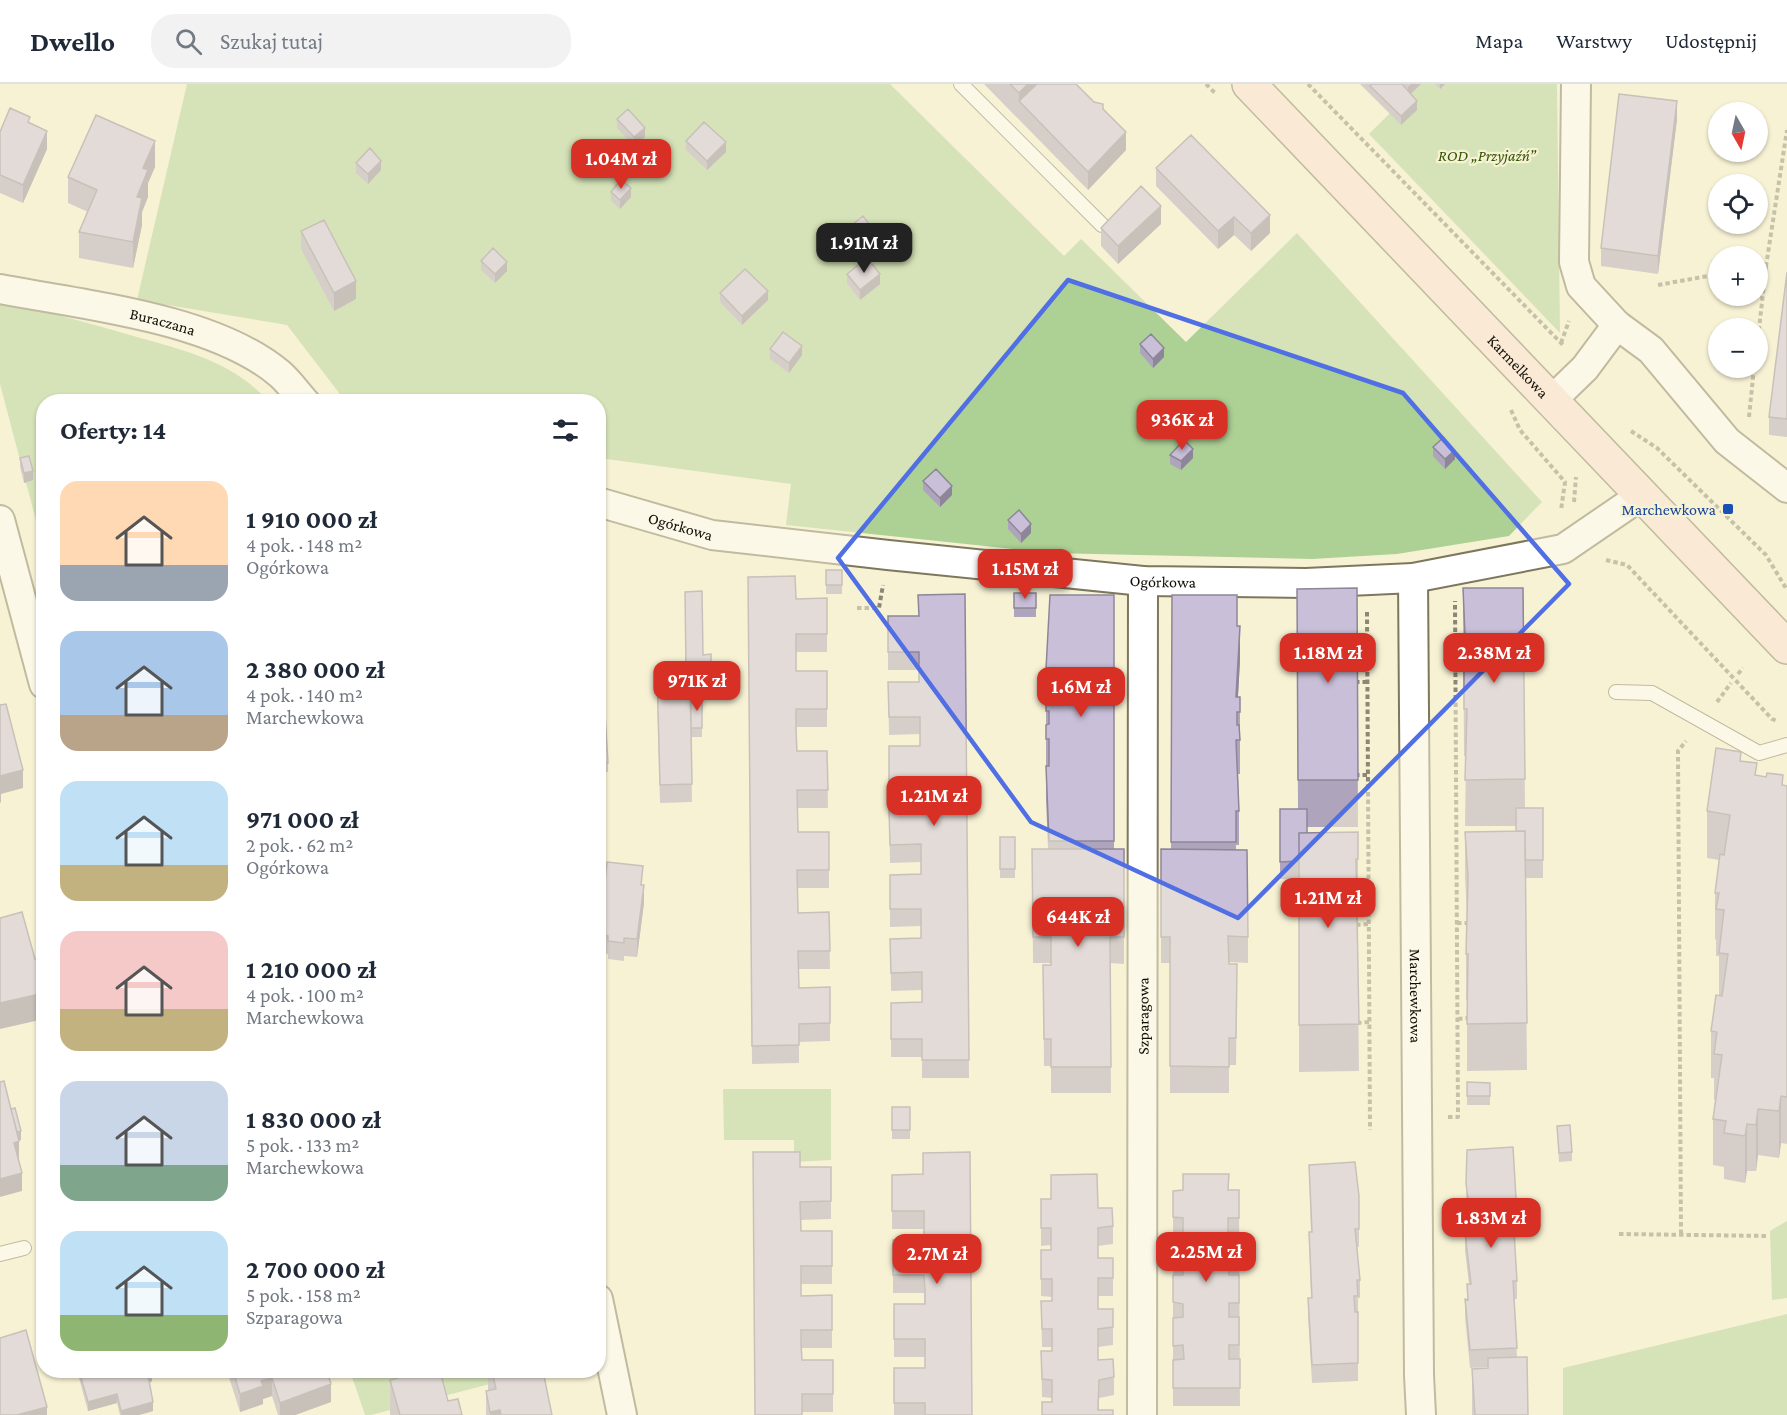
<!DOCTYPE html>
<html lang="pl">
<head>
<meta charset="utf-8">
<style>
  :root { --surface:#fff; --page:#f2f2f3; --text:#1f2937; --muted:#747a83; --line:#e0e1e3; --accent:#d93025 }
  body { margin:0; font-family:"Crimson Pro",serif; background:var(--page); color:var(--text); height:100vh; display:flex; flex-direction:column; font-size:22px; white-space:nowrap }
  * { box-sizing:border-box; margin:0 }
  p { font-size:20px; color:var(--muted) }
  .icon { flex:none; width:33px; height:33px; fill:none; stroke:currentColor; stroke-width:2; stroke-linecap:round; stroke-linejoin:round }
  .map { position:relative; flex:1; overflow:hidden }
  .drawer { position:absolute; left:36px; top:310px; width:570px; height:984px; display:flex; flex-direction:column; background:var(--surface); border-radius:24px; box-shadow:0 2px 4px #0004 }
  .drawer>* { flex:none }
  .needle { width:39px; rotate:171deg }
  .buttons { position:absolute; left:1708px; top:18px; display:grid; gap:12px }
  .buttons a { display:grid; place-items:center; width:60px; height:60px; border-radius:50%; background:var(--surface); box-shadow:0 2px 4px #0004; font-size:30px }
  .price { position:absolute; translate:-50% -51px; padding:0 14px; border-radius:12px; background:var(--accent); color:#fff; font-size:20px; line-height:39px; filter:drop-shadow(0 2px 3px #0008) }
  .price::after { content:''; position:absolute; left:50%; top:36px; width:18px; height:14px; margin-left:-9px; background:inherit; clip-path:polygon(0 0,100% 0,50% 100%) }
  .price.selected { background:#222; color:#fff }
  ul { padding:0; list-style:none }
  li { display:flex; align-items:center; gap:18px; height:150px; padding:0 24px }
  li span { display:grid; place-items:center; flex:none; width:168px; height:120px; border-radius:18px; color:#555 }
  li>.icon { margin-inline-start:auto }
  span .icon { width:72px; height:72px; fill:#fffc; stroke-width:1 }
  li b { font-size:26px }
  h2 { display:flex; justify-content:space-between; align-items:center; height:72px; padding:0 24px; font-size:26px }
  header { display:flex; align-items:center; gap:36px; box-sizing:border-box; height:84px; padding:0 30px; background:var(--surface); border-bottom:2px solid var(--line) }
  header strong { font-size:28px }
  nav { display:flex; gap:33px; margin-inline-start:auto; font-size:21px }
  .search { width:420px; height:54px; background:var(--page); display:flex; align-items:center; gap:15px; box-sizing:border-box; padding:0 21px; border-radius:24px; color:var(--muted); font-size:22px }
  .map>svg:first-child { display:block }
  .green { fill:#add095 }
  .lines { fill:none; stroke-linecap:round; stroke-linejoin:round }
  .lane-casing { stroke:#7d775e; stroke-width:16 }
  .street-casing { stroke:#7d775e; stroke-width:32 }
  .secondary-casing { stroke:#7d775e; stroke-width:36 }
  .path { stroke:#8b8774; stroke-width:4; stroke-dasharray:4.5 3; stroke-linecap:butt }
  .lane { stroke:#fff; stroke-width:14 }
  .street { stroke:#fff; stroke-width:28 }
  .secondary { stroke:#fce0d5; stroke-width:33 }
  .wall { fill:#aea4bb }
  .shaded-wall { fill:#8d8698 }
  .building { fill:#cabfd9; stroke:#8d8698; stroke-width:1.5 }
  .marked { fill:none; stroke:#516fe4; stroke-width:4.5; stroke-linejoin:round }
  .transit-dot { fill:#1a4fb4; stroke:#f8f2d5; stroke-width:2 }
  .labels { text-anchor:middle; stroke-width:4.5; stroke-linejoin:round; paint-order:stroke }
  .park-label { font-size:16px; font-style:italic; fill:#2f5503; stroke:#f8f2d5 }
  .street-label { font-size:16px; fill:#100e05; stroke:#f8f2d5 }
  .transit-label { font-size:16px; fill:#164399; stroke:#f8f2d5; text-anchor:end }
</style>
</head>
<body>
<header>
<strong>Dwello</strong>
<div class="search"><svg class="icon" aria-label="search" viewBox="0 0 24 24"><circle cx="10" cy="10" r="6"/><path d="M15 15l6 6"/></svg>Szukaj tutaj</div>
<nav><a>Mapa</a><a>Warstwy</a><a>Udostępnij</a></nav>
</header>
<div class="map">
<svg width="1787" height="1331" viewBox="0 0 1787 1331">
  <rect width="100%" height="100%" fill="#f8f2d5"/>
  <path class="green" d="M187 0H890L1064 172 1081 155 1186 258 1297 149 1542 418 1509 452 1397 470 1312 475 1050 469 786 441 791 400 599 374 598 318H346L287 241 137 216Z
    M1419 0H1557L1560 249 1369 50Z
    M0 218C44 227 87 238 130 251 182 266 232 276 269 318H44L43 463 0 300Z
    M723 1005H831V1076L794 1078V1056H724Z
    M1787 1137V1214L1772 1216 1770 1147Z
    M1787 1230V1331H1563V1284Z
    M350 1287H540L371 1331H365Z"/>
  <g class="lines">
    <g class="lane-casing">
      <path id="lane" d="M961 0 1102 141
        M1616 608 1652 609 1759 669 1787 661
        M0 1170 24 1164"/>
    </g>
    <g class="street-casing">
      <g id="street">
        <path id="s1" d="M0 205C84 221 214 234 280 290 289 298 297 309 305 318"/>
        <path d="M1617 241 1651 266 1727 357 1787 404"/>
        <path d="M1552 316 1585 284 1617 241 1581 202 1574 178 1576 0"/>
        <path id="s2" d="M598 418 712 451 888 471 1143 497 1306 499 1413 494 1563 465 1642 411"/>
        <path d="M0 436 44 600"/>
        <path id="s3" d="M1413 494 1419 1291 1421 1331"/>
        <path d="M598 1215 622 1331"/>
        <path id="s4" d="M1142 1331 1143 497"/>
      </g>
    </g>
    <g class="secondary-casing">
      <g id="secondary">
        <path id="s5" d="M1249 0 1787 563"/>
      </g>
    </g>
    <path class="path" d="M1206 0 1216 10
      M1308 0 1563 261
      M1758 183 1766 182 1787 46
      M1658 201 1719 190
      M1758 254 1766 182
      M1561 259 1569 237
      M1511 326 1520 346 1565 398 1561 426
      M1749 333 1754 284
      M1631 347 1657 364 1766 471 1787 506
      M1574 418 1576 393
      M1606 476 1627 481 1772 635 1777 637
      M857 524H879L883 501
      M1367 528 1370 1046
      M1738 590 1743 584
      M1355 598H1367
      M1717 618 1731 599
      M1355 691H1368
      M1457 839H1468
      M1356 841 1369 840
      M1458 935 1468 934
      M1357 939 1369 938
      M1448 1033H1458L1455 517
      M1619 1150 1769 1152
      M1681 1150 1678 667 1686 657"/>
    <use href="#lane" class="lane"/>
    <use href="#street" class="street"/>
    <use href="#secondary" class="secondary"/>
  </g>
  <path class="wall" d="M984 0H1076L1094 18 1103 25 1126 66 1088 106Z
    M1360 0H1421L1411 10 1417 26 1401 41Z
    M1435 0H1445L1440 5Z
    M617 35 645 53 634 62 617 44Z
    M1677 35 1658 190 1601 182V164Z
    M30 39 47 65 23 119 0 109V48Z
    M686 57 726 68 707 86 686 66Z
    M356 79 381 86 368 100 356 89Z
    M155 83 148 99V113L142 128V141L133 184 79 174V148L88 128 68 119V93Z
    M1156 84 1270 149 1251 167 1234 151 1218 165 1156 102Z
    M611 108 631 113 620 125 611 117Z
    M1161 140 1118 180 1101 162V144Z
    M852 141 873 154 863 162 852 150Z
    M301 147 356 215 334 227 301 165Z
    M481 177 507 187 495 199 481 186Z
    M1787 188V353L1769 351V333Z
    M847 190 880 200 860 216 847 199Z
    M720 209 768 216 742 241 720 218Z
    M1140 260 1164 273 1153 284 1140 269Z
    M770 265 802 271 789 289 770 275Z
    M1433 363 1455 375 1445 385 1433 372Z
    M1170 371 1193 374 1181 386 1170 380Z
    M20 374 33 396 24 399 20 383Z
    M923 397 952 411 940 423 923 406Z
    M1008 436 1031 449 1021 459 1008 445Z
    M826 486H842V510H826Z
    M748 493 796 515 827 514V568H796V587H827V643H796L797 667H827L828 724H797L798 748H829V804H798V829L829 828 830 885H799V904L830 903V957L799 958V979L752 980Z
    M1357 504 1358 743H1307V749L1358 748V821L1357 822 1359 987 1299 988V796L1280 795V725H1298L1297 505Z
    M1463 504H1523L1525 724H1543V794H1525L1527 986 1467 987V916L1466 917V870L1467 828 1465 794V748L1516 747V742H1465L1466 672H1464Z
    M685 508 703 571 711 570V594H690L691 618 702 644V653H691L692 718 660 719 657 605 686 587Z
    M1014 509H1036V533H1014Z
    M965 510 969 994H922V973H891V919L922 918V906L891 907 890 855 921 854V842L890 843V791L921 790V778L890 779 889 726H920V714L889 715V662H920V650L889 651 888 598H919V586H888V532H918Z
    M1114 511V765L1124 853V880L1110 879 1111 1009H1051V982H1044L1043 881H1051V879H1033L1032 765H1048L1046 716V585Z
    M1172 511 1237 542 1240 576 1238 613H1240V690H1238L1239 727V761H1236V766L1248 853V879L1229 878 1237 906 1236 981H1229V1009H1170V879H1161V765H1171Z
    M598 613 608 679V688L598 689Z
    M1741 677 1757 692 1787 702V1060L1781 1059 1779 1074 1758 1071 1756 1087H1747L1745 1099 1724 1095V1083L1713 1081V1035L1715 1016H1714V994H1711V947L1719 911V872H1716V856L1715 855V809L1719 776 1707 774V727Z
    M1000 753H1015V794H1000Z
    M643 801 644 819 637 873 624 872V877L608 875V870L598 869V822Z
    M1467 998 1490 999V1021H1467Z
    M892 1023H910V1055H892Z
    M1557 1042 1572 1068V1077L1559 1078Z
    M1467 1066 1517 1131V1149H1514L1517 1197V1215H1514L1517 1273 1528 1331H1472V1285L1488 1284V1283L1470 1284 1465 1233V1215L1467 1216V1200H1469L1465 1167V1149H1467V1134H1469L1466 1118Z
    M753 1068H800V1083H831V1135L800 1136 801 1147H832V1200H801V1212L832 1211V1264H802V1276H833V1328H802V1331H755Z
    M1309 1081 1359 1112V1163H1357L1360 1196V1214H1358V1297L1312 1299 1308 1232V1214H1311L1309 1148H1311Z
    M923 1090 972 1331H894V1284H925V1273H894V1220H924V1209H893V1156H924V1145H892V1091Z
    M1239 1106 1240 1322H1173V1107Z
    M1041 1115 1098 1124 1113 1142V1160L1098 1162V1174H1113V1212H1098V1225H1113V1261L1098 1263V1276L1114 1293V1311L1099 1314V1326L1113 1331 1052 1318V1314L1042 1313 1041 1267H1052V1263H1042L1041 1217H1052V1213L1041 1212V1166H1051V1161L1041 1162Z
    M77 1287H152V1297L149 1299 153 1327 139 1331H120L117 1319 88 1327Z
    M227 1287H327L331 1318 295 1331H278L272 1312 263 1315V1320L240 1328Z
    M403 1287H440L448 1317 462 1331H390V1296L404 1292Z
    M488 1287H543L552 1331H486V1307H488Z"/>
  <path class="shaded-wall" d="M1028 0H1055L1019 17V9Z
    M1411 0H1421L1408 12V3Z
    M1440 0H1445L1440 5Z
    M1417 17V26L1401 41V32Z
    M1677 17V35L1658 190V172Z
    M645 44V53L634 62V53Z
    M47 47V65L23 119V101Z
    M1126 48V66L1088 106V88Z
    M155 57V83L148 99V113L142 128V141L133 184V158L137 113 143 84Z
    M726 58V68L707 86V77Z
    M381 77V86L368 100V90Z
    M631 104V113L620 125V116Z
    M1161 122V140L1118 180V162Z
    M1270 131V149L1251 167V149Z
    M1234 133V151L1218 165V147Z
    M873 145V154L863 162V153Z
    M507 178V187L495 199V190Z
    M880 190V200L860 216V206Z
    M356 197V215L334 227V209Z
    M768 207V216L742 241V232Z
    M802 262V271L789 289V279Z
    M1164 264V273L1153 284V275Z
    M1193 365V374L1181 386V377Z
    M1455 366V375L1445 385V375Z
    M33 387V396L24 399V389Z
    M952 402V411L940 423V414Z
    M1031 440V449L1021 459V450Z
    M601 517V535L598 554V536Z
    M1240 542V576L1237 628 1236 613Z
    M23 686V704L1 710V718L0 719V692Z
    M644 801V819L637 873V855Z
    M44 909V935L0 945V919Z
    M1781 1012V1059L1779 1074V1027Z
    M1758 1025V1071L1756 1087V1041Z
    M1747 1040V1087L1745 1099V1052Z
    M21 1047V1056L15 1058V1049Z
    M19 1057V1075L14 1077V1059Z
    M22 1089V1107L0 1113V1095Z
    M405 1287H424L405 1293Z
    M152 1288V1297L148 1300V1291Z
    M272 1294V1312L263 1315V1320L240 1328V1310L261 1297Z
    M331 1300V1318L295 1331H280V1319Z
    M117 1310V1319L88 1327V1318Z
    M153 1318V1327L139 1331H121V1327Z
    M47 1323V1331H17Z
    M500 1326V1331H490V1328Z"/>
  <path class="building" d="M1010 0H1028L1019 9Z
    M1037 0H1076L1094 18 1103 20V25L1126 48 1088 88 1019 17Z
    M1372 0H1402L1417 17 1401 32 1370 2Z
    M1619 10 1677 17 1658 172 1601 164Z
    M10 24 30 33 28 38 47 47 23 101 0 91V48Z
    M628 25 645 44 634 53 617 35Z
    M96 31 155 57 143 84 148 86 137 113 142 114 133 158 79 148 97 106 68 93Z
    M704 38 726 58 707 77 686 57Z
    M1191 51 1270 131 1251 149 1234 133 1218 147 1156 84Z
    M370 64 381 77 368 90 356 79Z
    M621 96 631 104 620 116 611 108Z
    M1141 102 1161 122 1118 162 1101 144Z
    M863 132 873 145 863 153 852 141Z
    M324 136 356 197 334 209 301 147Z
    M493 164 507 178 495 190 481 177Z
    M867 174 880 190 860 206 847 190Z
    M745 185 768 207 742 232 720 209Z
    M1787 188V335L1769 333Z
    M783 248 802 262 789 279 770 265Z
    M1151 250 1164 264 1153 275 1140 260Z
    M1444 353 1455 366 1445 375 1433 363Z
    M1184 356 1193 365 1181 377 1170 371Z
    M29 372 33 387 24 389 20 374Z
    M936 385 952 402 940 414 923 397Z
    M1019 426 1031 440 1021 450 1008 436Z
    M826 486H842V501H826Z
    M795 492 796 515 827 514V550H796V587H827V625H796V647L797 667H827L828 706H797L798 748H829V786H797L798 829 829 828 830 867H798L799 904 830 903V939L799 940V961L752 962 748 493Z
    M1357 504 1358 696H1298L1297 505Z
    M1463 504H1523L1525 695 1465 696 1467 625H1464V574H1466Z
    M702 507 703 571 711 570V584L686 585 685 508Z
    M1014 509H1036V524H1014Z
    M965 510 969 976H922V955H891V919L922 918V888L891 889 890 855 921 854V825H890V791L921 790V760L890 761 889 726H920V696L889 697V662H920V633H889L888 598H919V568H888V532H919L918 511Z
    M1050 511H1114V757H1049L1046 682H1049V655H1046V641L1049 640V627H1046V612H1049V585H1046Z
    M1172 511H1237V542H1240L1236 613H1240V628H1237V641H1239L1240 656H1236L1239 727H1236V758H1171Z
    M598 516 601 517 598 536Z
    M657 587H690L692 700 660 701Z
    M691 611H702V644H691Z
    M598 613H604L608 679H598Z
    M6 620 23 686 0 692V621Z
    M1716 664 1741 668 1740 677 1757 679 1755 691 1766 693 1767 689 1783 691 1782 701 1787 702V1013L1781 1012 1779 1027 1758 1025 1756 1041 1747 1040 1745 1052 1724 1049 1726 1037 1713 1035 1722 971 1714 970 1717 948 1711 947 1716 911 1722 912 1728 870 1719 869 1724 826 1716 825 1719 809H1715L1720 770 1724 771 1730 731 1707 727Z
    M1516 724H1543V776H1525V747H1516Z
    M1280 725H1307V749H1299V777L1280 778Z
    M1525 747 1527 939 1467 940 1468 870H1466L1468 793 1465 748Z
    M1358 748V775H1356L1359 940 1299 941V749Z
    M1000 753H1015V785H1000Z
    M1032 765H1124V853H1110L1111 983H1051V955H1044L1043 881H1051V853H1033Z
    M1161 765 1247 766 1248 853 1228 852 1229 880H1237L1236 954H1229V983L1170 982V853H1161Z
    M607 778 643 782 641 801H644L637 855 624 854V859L608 857V852L598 851V822L602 796H605Z
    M22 828 35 875 44 874V909L0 919V834Z
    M4 997 19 1057 14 1059 22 1089 0 1095V998Z
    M1467 998 1490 999V1012H1467Z
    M892 1023H910V1046H892Z
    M15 1024 21 1047 17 1048 11 1025Z
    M1570 1041 1572 1068 1559 1069 1557 1042Z
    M1513 1063 1517 1131H1513L1517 1197H1513L1517 1264 1470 1266 1465 1215 1468 1216 1467 1200H1471L1465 1149H1468L1467 1134 1471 1133 1466 1100 1467 1066Z
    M753 1068H800V1083H831V1117L800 1118 801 1147H832V1182H801V1212L832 1211V1246H801V1260L802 1276H833V1310H802V1331H755Z
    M970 1068 972 1331H925V1319H894V1284H925V1255H894V1220H925V1206L924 1191H893V1156H924V1127H892V1091L923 1090V1069Z
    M1355 1078 1359 1112V1145H1355L1360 1196H1357L1358 1212H1354L1355 1228H1358V1279L1312 1281 1308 1214H1312L1309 1148H1312L1309 1081Z
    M1097 1090 1098 1124H1112L1113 1142 1098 1144V1174H1113V1194H1098V1225H1113V1243L1098 1245V1276L1113 1275 1114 1293 1099 1296 1098 1326H1113V1331H1042V1318H1052V1296L1042 1295 1041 1267H1052V1245H1042L1041 1217H1052V1195H1041V1166H1051V1144H1041V1115H1051V1091Z
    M1183 1090H1229L1228 1106H1239V1134H1228V1148L1239 1149V1177H1228L1229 1191H1239V1219H1229V1233H1239V1261H1229V1275H1240V1304H1173V1276L1184 1275 1183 1261 1173 1262V1234L1183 1233V1220L1173 1218V1191H1183V1177H1173V1149H1183V1134L1173 1133V1107L1183 1106Z
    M26 1246 47 1323 17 1331H0V1254Z
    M1527 1273 1528 1331H1475L1472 1285 1488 1284V1274Z
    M79 1287H152L148 1291 153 1318 121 1327 117 1310 88 1318Z
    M233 1287H327L331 1300 280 1319 272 1294 261 1297 263 1302 240 1310Z
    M424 1287H440L448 1317 458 1315 462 1331H400L390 1296Z
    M492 1287H543L552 1331H501L500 1326 490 1328 486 1307 496 1305Z"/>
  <path d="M0 0H1787V1331H0ZM1068 196 1403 309 1569 500 1238 834 1031 738 838 474Z" fill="#f8f2d5" fill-opacity=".55" fill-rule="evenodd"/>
  <path class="marked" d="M1068 196 1403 309 1569 500 1238 834 1031 738 838 474Z"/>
  <rect class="transit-dot" x="1722" y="419" width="12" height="12" rx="3"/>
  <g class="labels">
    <g class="park-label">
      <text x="1487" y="77">ROD „Przyjaźń”</text>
    </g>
    <g class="street-label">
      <text dy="6" stroke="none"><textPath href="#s1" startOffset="166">Buraczana</textPath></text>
      <text dy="6" stroke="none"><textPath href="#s5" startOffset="390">Karmelkowa</textPath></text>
      <text dy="6" stroke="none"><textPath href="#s2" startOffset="86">Ogórkowa</textPath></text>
      <text dy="6" stroke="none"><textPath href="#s2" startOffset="572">Ogórkowa</textPath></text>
      <text dy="6" stroke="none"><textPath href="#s3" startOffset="418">Marchewkowa</textPath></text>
      <text dy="6" stroke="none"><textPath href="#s4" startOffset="399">Szparagowa</textPath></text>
    </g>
    <g class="transit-label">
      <text x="1716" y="431">Marchewkowa</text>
    </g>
  </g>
</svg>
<div class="buttons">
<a><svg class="needle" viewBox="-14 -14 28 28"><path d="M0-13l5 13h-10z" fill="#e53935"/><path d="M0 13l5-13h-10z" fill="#747a83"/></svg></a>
<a><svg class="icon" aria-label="locate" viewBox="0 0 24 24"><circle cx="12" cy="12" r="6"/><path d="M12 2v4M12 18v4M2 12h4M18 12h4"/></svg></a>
<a>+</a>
<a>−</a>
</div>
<b class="price" style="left:621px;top:106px">1.04M zł</b>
<b class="price selected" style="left:864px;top:190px">1.91M zł</b>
<b class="price" style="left:1182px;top:367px">936K zł</b>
<b class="price" style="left:1025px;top:516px">1.15M zł</b>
<b class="price" style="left:1328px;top:600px">1.18M zł</b>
<b class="price" style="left:1494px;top:600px">2.38M zł</b>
<b class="price" style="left:697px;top:628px">971K zł</b>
<b class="price" style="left:1081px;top:634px">1.6M zł</b>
<b class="price" style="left:934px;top:743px">1.21M zł</b>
<b class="price" style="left:1328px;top:845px">1.21M zł</b>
<b class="price" style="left:1078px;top:864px">644K zł</b>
<b class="price" style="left:1491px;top:1165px">1.83M zł</b>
<b class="price" style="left:1206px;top:1199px">2.25M zł</b>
<b class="price" style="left:937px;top:1201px">2.7M zł</b>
<section class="drawer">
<h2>Oferty: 14<svg class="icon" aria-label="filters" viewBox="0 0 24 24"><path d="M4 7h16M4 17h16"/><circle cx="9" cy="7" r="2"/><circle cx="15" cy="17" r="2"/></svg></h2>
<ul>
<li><span style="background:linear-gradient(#ffd9b3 70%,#9aa5b1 0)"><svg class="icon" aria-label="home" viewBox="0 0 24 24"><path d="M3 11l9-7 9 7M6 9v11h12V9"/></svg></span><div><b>1 910 000 zł</b><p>4 pok. · 148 m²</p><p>Ogórkowa</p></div></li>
<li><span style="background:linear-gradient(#a9c7e8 70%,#b9a48a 0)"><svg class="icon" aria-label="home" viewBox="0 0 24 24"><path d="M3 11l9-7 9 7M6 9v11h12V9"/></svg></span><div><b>2 380 000 zł</b><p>4 pok. · 140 m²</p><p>Marchewkowa</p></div></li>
<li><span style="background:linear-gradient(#bfe0f5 70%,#c2b280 0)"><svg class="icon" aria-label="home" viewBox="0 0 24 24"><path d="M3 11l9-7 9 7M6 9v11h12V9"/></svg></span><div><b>971 000 zł</b><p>2 pok. · 62 m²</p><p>Ogórkowa</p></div></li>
<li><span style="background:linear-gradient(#f6c9c9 65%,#c2b280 0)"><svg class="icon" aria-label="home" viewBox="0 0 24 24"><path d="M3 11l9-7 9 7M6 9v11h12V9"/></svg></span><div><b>1 210 000 zł</b><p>4 pok. · 100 m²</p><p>Marchewkowa</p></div></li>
<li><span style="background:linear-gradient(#c9d6e8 70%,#7fa58c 0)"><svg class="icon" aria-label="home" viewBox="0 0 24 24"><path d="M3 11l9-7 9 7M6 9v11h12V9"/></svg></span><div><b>1 830 000 zł</b><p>5 pok. · 133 m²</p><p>Marchewkowa</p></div></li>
<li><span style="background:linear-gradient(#bfe0f5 70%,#8fb573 0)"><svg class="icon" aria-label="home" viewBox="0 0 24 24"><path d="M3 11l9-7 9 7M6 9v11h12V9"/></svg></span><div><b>2 700 000 zł</b><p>5 pok. · 158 m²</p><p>Szparagowa</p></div></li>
</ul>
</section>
</div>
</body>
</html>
